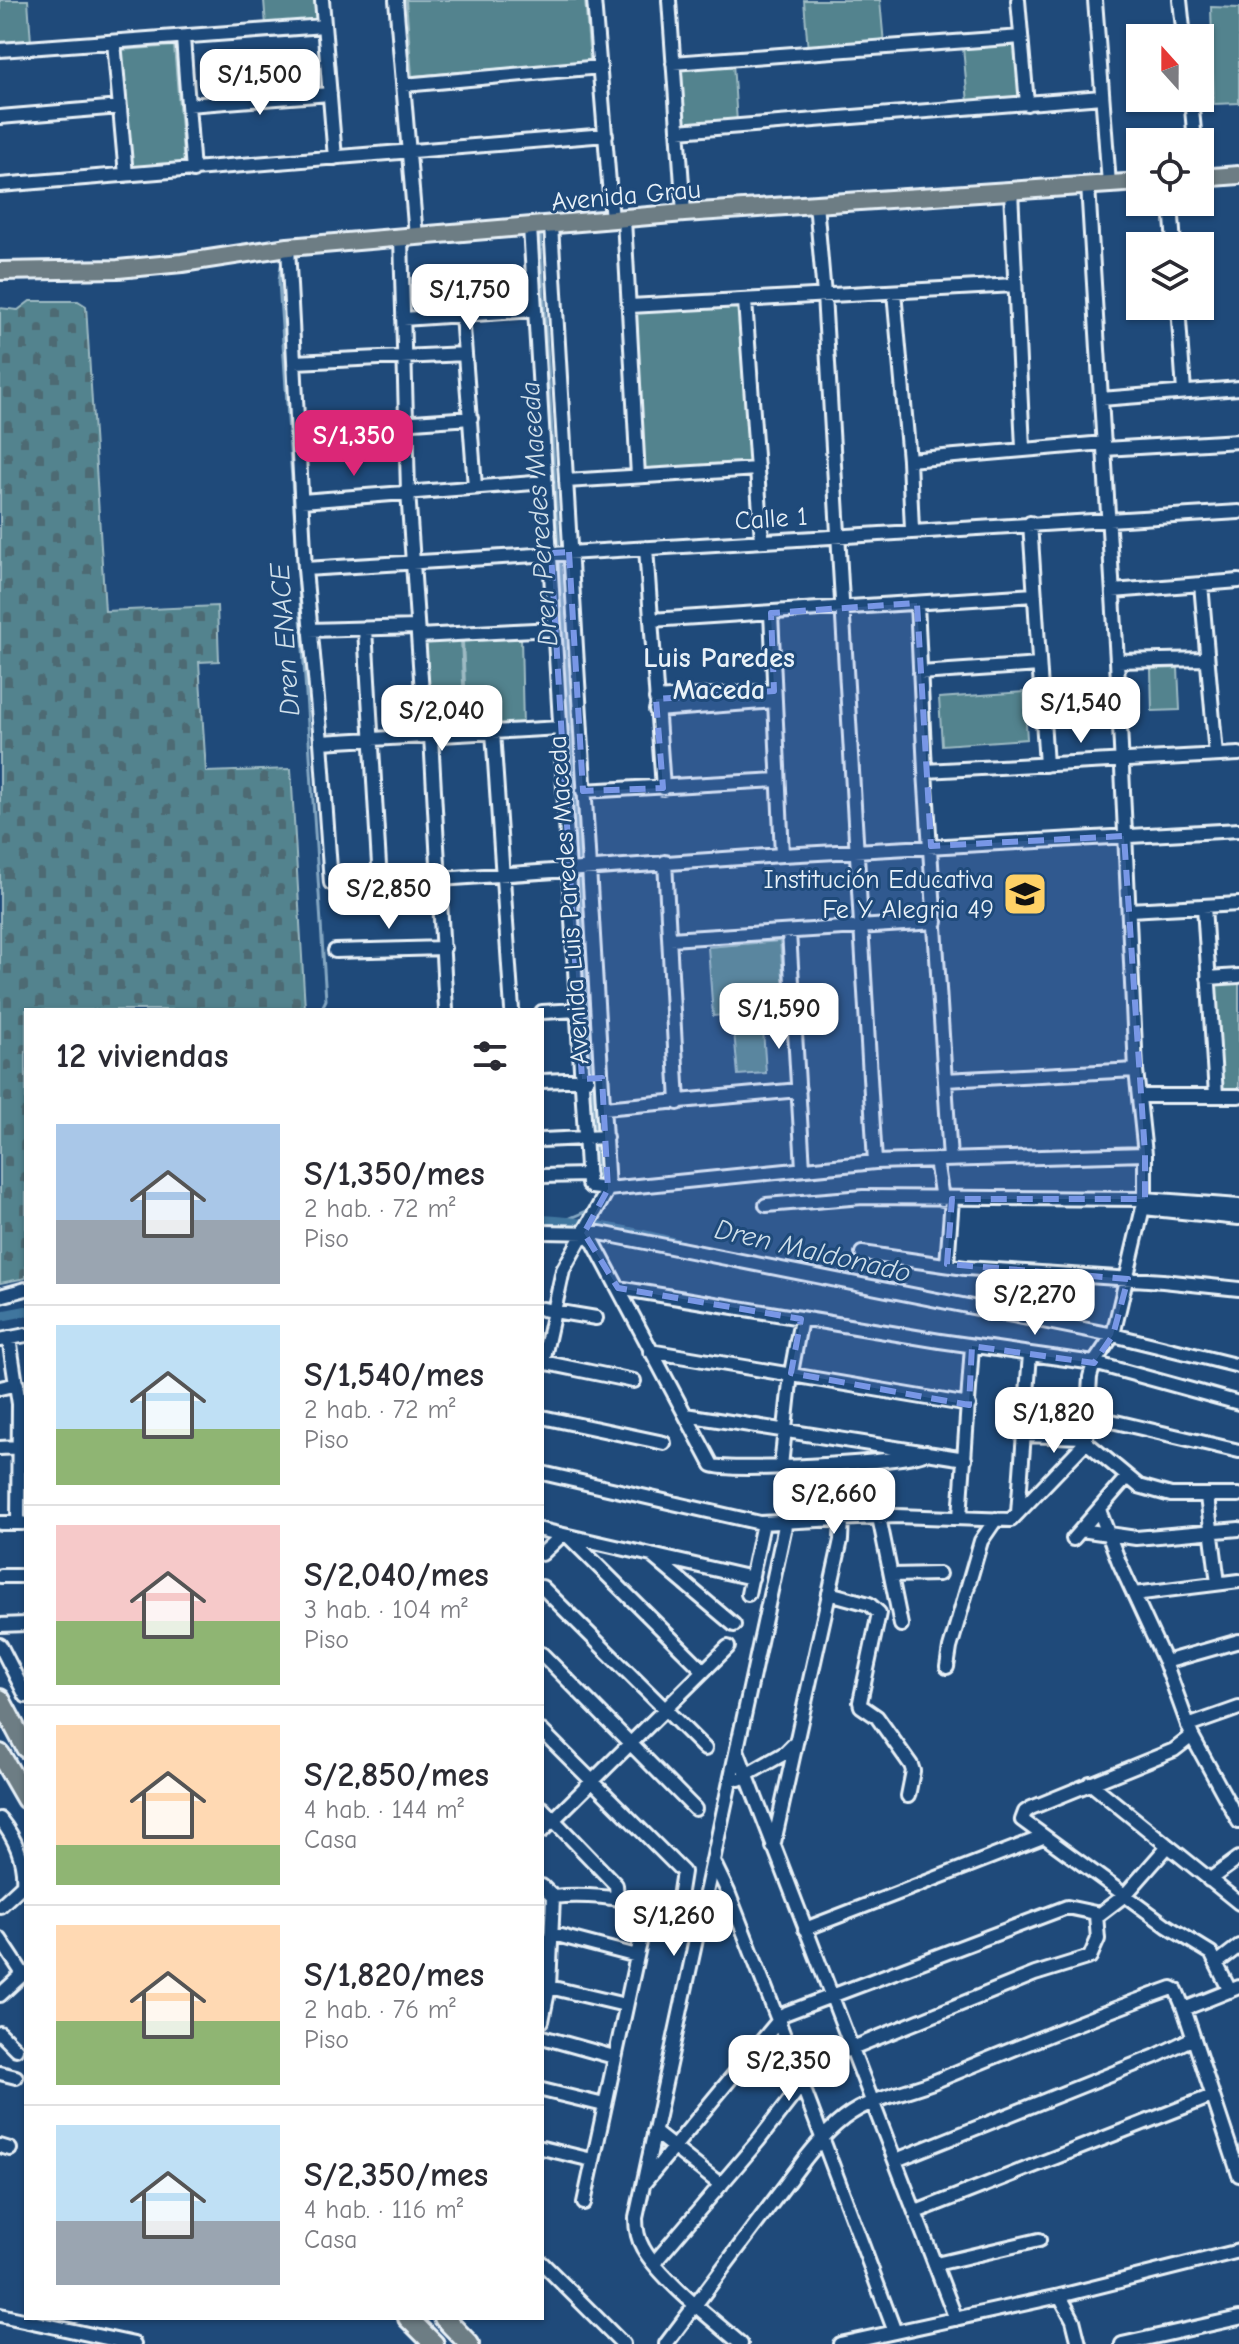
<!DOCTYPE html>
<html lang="es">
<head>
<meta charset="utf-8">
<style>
  :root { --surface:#fff; --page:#f2f2f3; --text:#2b2b33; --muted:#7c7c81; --line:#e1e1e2; --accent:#db2777 }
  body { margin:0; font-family:"Comic Neue",sans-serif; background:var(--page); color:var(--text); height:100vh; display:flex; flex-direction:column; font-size:30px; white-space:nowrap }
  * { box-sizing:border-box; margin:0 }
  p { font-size:26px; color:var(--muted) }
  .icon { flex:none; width:44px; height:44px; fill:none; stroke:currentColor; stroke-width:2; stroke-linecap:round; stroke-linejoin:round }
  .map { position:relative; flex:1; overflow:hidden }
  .drawer { position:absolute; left:24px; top:1008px; width:520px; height:1312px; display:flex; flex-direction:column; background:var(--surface); border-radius:0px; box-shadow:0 2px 6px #0004 }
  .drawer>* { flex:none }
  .needle { width:52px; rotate:339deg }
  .buttons { position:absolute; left:1126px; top:24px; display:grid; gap:16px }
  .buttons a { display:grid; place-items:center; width:88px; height:88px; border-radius:0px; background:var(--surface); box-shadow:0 2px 6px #0004; font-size:40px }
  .price { position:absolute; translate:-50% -68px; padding:0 18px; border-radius:16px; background:#fff; color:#222; font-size:26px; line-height:52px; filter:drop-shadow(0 2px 4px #0008) }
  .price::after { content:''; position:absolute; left:50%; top:48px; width:24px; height:18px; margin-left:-12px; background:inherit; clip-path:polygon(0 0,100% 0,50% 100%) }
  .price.on { background:var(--accent); color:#fff }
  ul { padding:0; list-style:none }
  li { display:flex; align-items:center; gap:24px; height:200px; padding:0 32px }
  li+li { border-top:2px solid var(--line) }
  li span { display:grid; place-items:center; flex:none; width:224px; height:160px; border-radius:0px; color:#555 }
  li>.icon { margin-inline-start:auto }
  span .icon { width:96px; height:96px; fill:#fffc; stroke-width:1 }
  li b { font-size:34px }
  h2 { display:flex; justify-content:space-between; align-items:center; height:96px; padding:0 32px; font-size:34px }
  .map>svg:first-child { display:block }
  .cemetery { fill:url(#cemetery-stones); stroke:#9dbac3; stroke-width:2 }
  .green { fill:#52838e; stroke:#9dbac3; stroke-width:2 }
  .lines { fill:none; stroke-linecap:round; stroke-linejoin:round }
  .stream { stroke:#84a7c2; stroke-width:3 }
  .canal { stroke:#41769e; stroke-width:10 }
  .minor-casing { stroke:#e8f1f8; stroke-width:18 }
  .major-casing { stroke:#e8f1f8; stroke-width:22 }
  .highway-casing { stroke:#e8f1f8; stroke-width:24 }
  .minor { stroke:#1f4a7a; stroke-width:12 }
  .major { stroke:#6d7d84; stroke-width:16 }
  .highway { stroke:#6d7d84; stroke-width:18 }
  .marked { fill:#7897e6; fill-opacity:0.2; stroke:#7897e6; stroke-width:6; stroke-dasharray:16 10; stroke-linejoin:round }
  .labels { text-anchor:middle; stroke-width:6; stroke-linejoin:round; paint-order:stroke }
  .street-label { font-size:26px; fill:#e8f1f8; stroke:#1f4a7a }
  .poi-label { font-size:26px; fill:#e8f1f8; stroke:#1f4a7a; text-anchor:end }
  .water-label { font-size:28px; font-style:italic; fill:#cfdfea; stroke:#1f4a7a }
  .neighbourhood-label { font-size:28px; font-weight:bold; fill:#e8f1f8; stroke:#1f4a7a }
</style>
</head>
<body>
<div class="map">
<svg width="1239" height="2344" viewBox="0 0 1239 2344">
  <defs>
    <pattern id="cemetery-stones" width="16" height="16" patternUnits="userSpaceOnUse" patternTransform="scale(2)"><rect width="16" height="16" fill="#52838e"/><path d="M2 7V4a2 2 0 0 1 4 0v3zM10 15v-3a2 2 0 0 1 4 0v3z" fill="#4d6b73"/></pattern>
  </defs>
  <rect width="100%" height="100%" fill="#1f4a7a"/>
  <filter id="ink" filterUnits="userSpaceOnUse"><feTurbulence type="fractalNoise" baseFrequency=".0125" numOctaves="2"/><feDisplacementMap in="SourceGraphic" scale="16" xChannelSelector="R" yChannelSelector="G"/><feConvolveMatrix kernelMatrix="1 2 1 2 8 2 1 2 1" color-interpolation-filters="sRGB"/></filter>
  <g filter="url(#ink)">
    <path class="cemetery" d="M30 301H78L86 306 105 611 217 606 219 661 199 662 206 772 291 769 305 1008 303 1010H26V1278L0 1283V308L18 310Z"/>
    <path class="green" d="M0 0H28L31 42 0 44Z
      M264 0H314L316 22 266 26Z
      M406 0H585L590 61 412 76Z
      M804 0H880L884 44 808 51Z
      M1211 7 1239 8V103L1214 104Z
      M1016 43 1020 98 968 103 963 47Z
      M174 46 184 166 130 170 121 50Z
      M733 63 737 122 683 126 679 67Z
      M745 305 753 464 642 471 630 309Z
      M521 637 523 727 467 728 463 641Z
      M461 638 465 728 427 731 422 644 426 640Z
      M1178 668 1180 710 1152 711 1151 669Z
      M1024 692 1027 739 942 745 939 698Z
      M780 941 786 1010 713 1016 708 947Z
      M1239 980V1089L1224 1090 1220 1087 1214 985 1216 982Z
      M763 1029 766 1073 738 1075 734 1031Z"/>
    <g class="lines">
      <path class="stream" d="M540 230 559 550
        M281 266 279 281 326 1000 321 1010
        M560 558 579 865
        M579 873 595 1133
        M595 1140 599 1185
        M564 1221 587 1211 594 1203"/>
      <path class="canal" d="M542 1220C589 1222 635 1232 680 1244
        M0 1316 26 1311"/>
      <g class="minor-casing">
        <path id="minor" d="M322 0 335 158
          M396 0 416 237
          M594 0 612 220
          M669 0 684 213
          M1018 0 1027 104
          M1095 0 1109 184
          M1180 0 1184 38
          M183 38 193 171
          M114 42 126 175
          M0 50 324 26
          M673 63 1021 37
          M404 85 600 67
          M1191 98 1195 142
          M188 105 330 94
          M0 117 120 107
          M678 131 1102 97
          M0 185 606 135
          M1011 190 1023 448
          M1171 202 1174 246
          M816 203 824 295 875 1162
          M624 219 638 476
          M551 225 608 1189
          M530 227 588 1184 591 1187 608 1189 875 1162 1145 1154
          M401 238 408 491 425 736
          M288 247 305 569 321 742 331 883 440 879 782 855 1239 830
          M894 292 909 460 912 530
          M745 301 762 540
          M630 306 1015 285
          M1178 306 1184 392
          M462 315 475 487
          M403 319 534 310
          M295 362 465 354
          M1101 399 1239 388
          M299 430 471 418
          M1104 449 1239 441
          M909 460 1104 443
          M566 481 757 469
          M302 501 546 482
          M1030 523 1046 765
          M646 548 663 788
          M305 569 1239 512
          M1201 584 1216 755
          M1113 591 1239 581
          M917 603 925 771 950 1159
          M771 613 782 855
          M651 620 1035 595
          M365 629 380 882
          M310 630 417 627
          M418 636 554 629
          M1117 661 1207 659
          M920 673 1039 665
          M656 699 774 691
          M656 710 775 701
          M493 732 512 1010
          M431 736 446 1010
          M321 742 560 728
          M925 771 1239 754
          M583 791 778 780
          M665 862 678 1103
          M1204 906 1216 1095
          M1129 910 1239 904
          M789 932 803 1168
          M670 939 936 922
          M335 951 444 948
          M1208 978 1239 976
          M542 1012 578 1010
          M945 1080 1136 1070
          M542 1081 587 1079
          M1140 1096H1239
          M604 1108 799 1090
          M542 1140 606 1137
          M936 1160 942 1199
          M542 1176 588 1175
          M766 1205 863 1197 1145 1199 1239 1206
          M1144 1208 1239 1218
          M542 1232 600 1233 1113 1335 1239 1366
          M584 1233 594 1243 712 1465C728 1473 913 1462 926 1452
          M862 1253 965 1268 1163 1281 1239 1289
          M947 1264 952 1199
          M618 1288 940 1341 1094 1363 1239 1403
          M0 1296 26 1289
          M542 1309 596 1318
          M9 1338 19 1404 18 1523
          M0 1340 26 1335
          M650 1351 969 1405
          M542 1362 634 1381
          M542 1366 563 1270 608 1189
          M0 1388 17 1384
          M686 1415 965 1459
          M1086 1415 1239 1451
          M542 1417 664 1443
          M1023 1435 1085 1437
          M1086 1442 1139 1486 1171 1495H1239
          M0 1448 18 1447
          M781 1466 791 1373 801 1319
          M542 1473 760 1523 896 1516 1011 1520 1086 1442 1090 1377 1094 1363 1113 1335 1145 1199V1154L1136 1070 1117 661 1088 185
          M1207 1497 1218 1583
          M1099 1510 1119 1562 1165 1662 1192 1736 1239 1822
          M1018 1513 1030 1354
          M879 1517 901 1625
          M960 1517 972 1346
          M0 1523H23
          M542 1530 752 1578
          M1081 1530 1136 1538 1239 1529
          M570 1538 704 1671
          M1073 1539 1127 1477
          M542 1554 562 1535
          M651 1555 734 1625
          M891 1575 939 1574
          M0 1576H26
          M542 1587 705 1749
          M829 1593 869 1604 879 1613 860 1702 861 1706 877 1717 911 1765 913 1771 908 1796
          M748 1594 763 1523
          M1134 1594 1239 1581
          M0 1625 26 1624
          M0 1645 26 1696
          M542 1654 695 1809
          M1165 1662 1239 1641
          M947 1667 950 1648 981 1541 996 1519
          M1188 1726 1239 1708
          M542 1731 683 1872 677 1910
          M1192 1736 1174 1750 1031 1808 1025 1812 1022 1820 1167 1926 1211 1953 1230 1991
          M737 1750 956 2319
          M739 1779 785 1753 794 1744
          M1090 1783 1239 1903
          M542 1808 616 1885 617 1899
          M0 1819C15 1838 25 1861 23 1885
          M542 1831 728 1647
          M773 1847 841 1540 842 1518
          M713 1861 728 1892 778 2020 895 2332
          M1209 1880 1239 1858
          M542 1886 553 1897 549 1987 542 2021
          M553 1897C602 1892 653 1904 701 1917
          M0 1906 26 1882
          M805 1929 1043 1837
          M553 1934 637 1956
          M0 1939 23 1974 0 1995
          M1217 1963 1239 1946
          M549 1987 625 2005
          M1184 2009 1239 1987
          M0 2033 16 2049
          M542 2037 614 2057
          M0 2073 16 2077
          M542 2090 604 2105
          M654 2132 721 2185
          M0 2146 10 2149
          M542 2148 592 2160
          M896 2160 1156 2056 1193 2038
          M645 2182 784 2014 1067 1907 1100 1914 1125 1895 1168 1846
          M584 2203 648 1905
          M916 2212 1212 2096
          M542 2263 623 2344
          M654 2263 758 2141 820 2061 1035 1974 1090 1957 1098 1939 1096 1915
          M936 2264 1039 2240
          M1060 2296 1073 2320 1079 2344
          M0 2315 134 2344
          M666 2344 805 2159C820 2140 836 2121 858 2109 883 2095 912 2091 938 2080 1015 2048 1093 2016 1172 1988L1176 1990 1184 2009 1239 2175
          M741 2344C713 2320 660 2279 643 2248 637 2238 636 2229 636 2218L786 1521
          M840 2344 1060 2296 1239 2251
          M1122 2344 1239 2318"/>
      </g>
      <g class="major-casing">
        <path id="major" d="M1200 178 1239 175
          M0 271 118 269 182 263 288 247 684 213 1140 182"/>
      </g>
      <g class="highway-casing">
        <path id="highway" d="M0 1699 26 1748
          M0 1754 26 1799
          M408 2318 434 2344
          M444 2318 469 2344"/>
      </g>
      <use href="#minor" class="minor"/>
      <use href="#major" class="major"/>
      <use href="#highway" class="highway"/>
    </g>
  </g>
  <path class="marked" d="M569 552 583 791 663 788 656 699 774 691 771 613 917 603 931 846 1124 836 1145 1154V1199H952L947 1264 1128 1279 1113 1335 1094 1363 972 1346 969 1405 791 1373 801 1319 618 1288 584 1233 608 1189 602 1078 582 1079 551 553Z"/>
  <defs>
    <g id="school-square" transform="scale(2.3)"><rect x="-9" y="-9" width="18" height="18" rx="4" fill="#ffd166" stroke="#1f4a7a"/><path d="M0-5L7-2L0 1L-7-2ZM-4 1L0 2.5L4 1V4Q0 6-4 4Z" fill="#111"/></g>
  </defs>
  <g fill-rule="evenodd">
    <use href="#school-square" x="1025" y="894"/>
  </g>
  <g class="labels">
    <g class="street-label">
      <text transform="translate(626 195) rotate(-5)" y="9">Avenida Grau</text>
      <text transform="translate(771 518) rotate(-4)" y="9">Calle 1</text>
      <text transform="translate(568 900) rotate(-94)" y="9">Avenida Luis Paredes Maceda</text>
    </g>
    <g class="poi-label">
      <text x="994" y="888">Institución Educativa<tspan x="994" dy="30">Fe Y Alegria 49</tspan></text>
    </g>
    <g class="water-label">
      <text transform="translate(538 514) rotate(-94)" y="10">Dren Peredes Maceda</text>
      <text transform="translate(284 640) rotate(-94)" y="10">Dren ENACE</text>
      <text transform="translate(813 1250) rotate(13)" y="10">Dren Maldonado</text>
    </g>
    <g class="neighbourhood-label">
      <text x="719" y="667">Luis Paredes<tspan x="719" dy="32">Maceda</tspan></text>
    </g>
  </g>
</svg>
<div class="buttons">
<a><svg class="needle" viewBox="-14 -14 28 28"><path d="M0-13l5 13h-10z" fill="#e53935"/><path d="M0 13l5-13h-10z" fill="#7c7c81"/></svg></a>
<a><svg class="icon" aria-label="locate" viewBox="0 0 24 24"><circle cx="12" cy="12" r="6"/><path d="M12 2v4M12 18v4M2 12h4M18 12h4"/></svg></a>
<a><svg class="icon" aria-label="layers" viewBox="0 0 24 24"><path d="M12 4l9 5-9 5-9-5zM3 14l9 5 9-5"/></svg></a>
</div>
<b class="price" style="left:260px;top:117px">S/1,500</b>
<b class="price" style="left:470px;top:332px">S/1,750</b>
<b class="price on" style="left:354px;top:478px">S/1,350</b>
<b class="price" style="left:1081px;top:745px">S/1,540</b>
<b class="price" style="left:442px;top:753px">S/2,040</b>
<b class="price" style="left:389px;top:931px">S/2,850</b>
<b class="price" style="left:779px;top:1051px">S/1,590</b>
<b class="price" style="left:1035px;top:1337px">S/2,270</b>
<b class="price" style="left:1054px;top:1455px">S/1,820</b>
<b class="price" style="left:834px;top:1536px">S/2,660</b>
<b class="price" style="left:674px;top:1958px">S/1,260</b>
<b class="price" style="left:789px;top:2103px">S/2,350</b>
<section class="drawer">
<h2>12 viviendas<svg class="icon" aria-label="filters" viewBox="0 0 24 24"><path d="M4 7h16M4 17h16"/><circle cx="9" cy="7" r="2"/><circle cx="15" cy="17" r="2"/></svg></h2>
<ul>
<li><span style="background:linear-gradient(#a9c7e8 60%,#9aa5b1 0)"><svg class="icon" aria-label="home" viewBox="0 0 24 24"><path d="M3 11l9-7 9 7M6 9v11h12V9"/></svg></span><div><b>S/1,350/mes</b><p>2 hab. · 72 m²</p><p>Piso</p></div></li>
<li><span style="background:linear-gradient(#bfe0f5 65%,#8fb573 0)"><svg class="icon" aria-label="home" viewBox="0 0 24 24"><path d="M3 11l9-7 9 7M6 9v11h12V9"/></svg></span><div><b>S/1,540/mes</b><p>2 hab. · 72 m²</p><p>Piso</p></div></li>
<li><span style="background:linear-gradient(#f6c9c9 60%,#8fb573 0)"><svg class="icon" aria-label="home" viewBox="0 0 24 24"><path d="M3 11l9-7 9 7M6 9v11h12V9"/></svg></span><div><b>S/2,040/mes</b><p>3 hab. · 104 m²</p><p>Piso</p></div></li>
<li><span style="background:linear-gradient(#ffd9b3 75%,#8fb573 0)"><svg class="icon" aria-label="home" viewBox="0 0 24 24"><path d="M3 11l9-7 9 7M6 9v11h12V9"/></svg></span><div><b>S/2,850/mes</b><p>4 hab. · 144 m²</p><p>Casa</p></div></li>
<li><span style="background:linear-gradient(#ffd9b3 60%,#8fb573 0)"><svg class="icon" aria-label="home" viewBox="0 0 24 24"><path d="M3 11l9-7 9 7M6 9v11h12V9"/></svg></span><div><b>S/1,820/mes</b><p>2 hab. · 76 m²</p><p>Piso</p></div></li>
<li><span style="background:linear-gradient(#bfe0f5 60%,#9aa5b1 0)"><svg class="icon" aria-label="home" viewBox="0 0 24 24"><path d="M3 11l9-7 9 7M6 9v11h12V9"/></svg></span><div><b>S/2,350/mes</b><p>4 hab. · 116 m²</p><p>Casa</p></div></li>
</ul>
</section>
</div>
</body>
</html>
